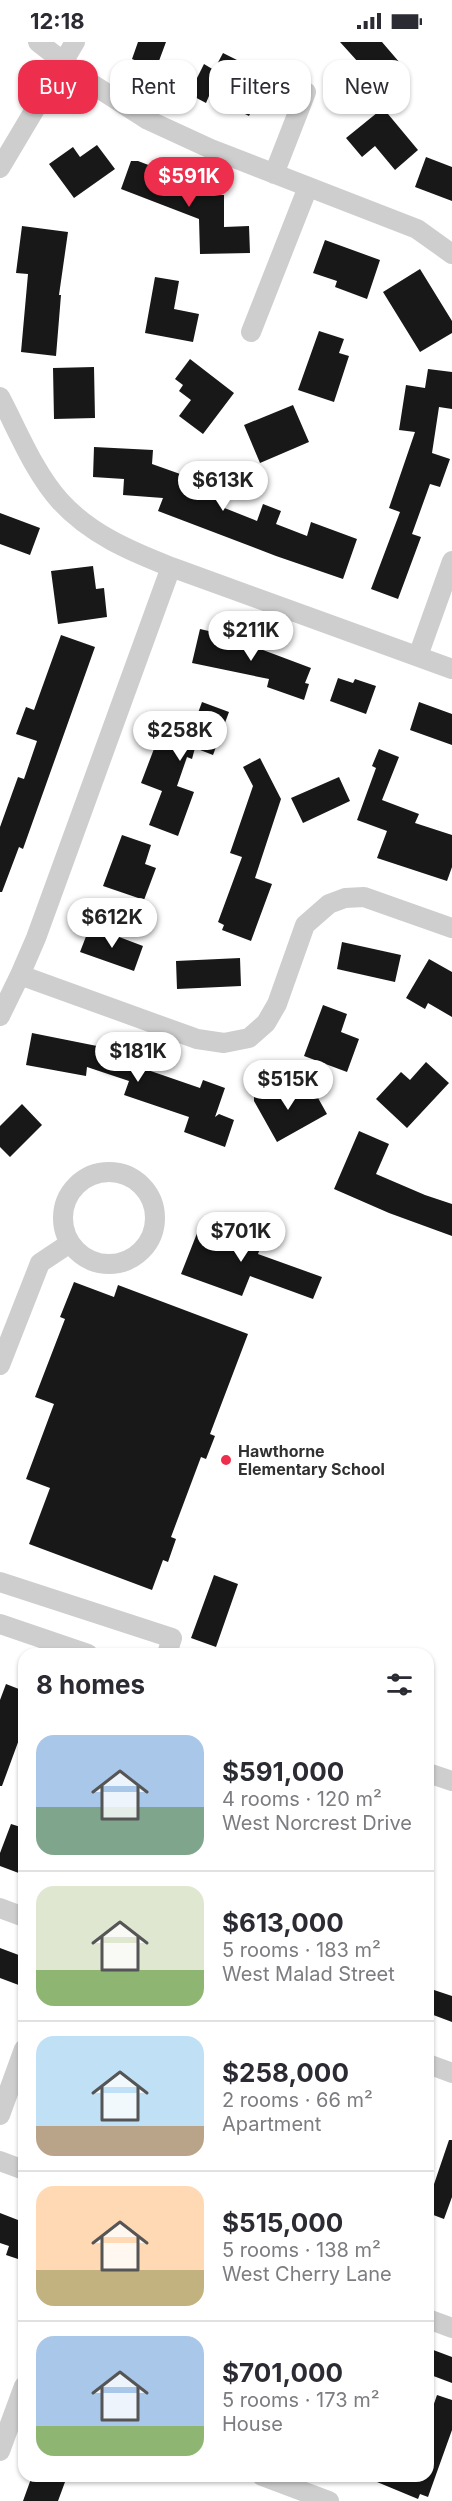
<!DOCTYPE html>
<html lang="en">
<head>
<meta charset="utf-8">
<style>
  :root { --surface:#fff; --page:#f7f7f7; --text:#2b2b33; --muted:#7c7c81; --line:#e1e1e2; --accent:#ed2e4d }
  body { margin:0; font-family:Inter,sans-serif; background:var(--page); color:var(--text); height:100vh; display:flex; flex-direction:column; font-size:22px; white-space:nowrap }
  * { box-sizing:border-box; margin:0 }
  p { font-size:20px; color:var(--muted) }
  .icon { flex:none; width:33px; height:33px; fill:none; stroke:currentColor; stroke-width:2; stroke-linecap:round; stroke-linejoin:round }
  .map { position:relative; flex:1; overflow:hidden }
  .sheet { position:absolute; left:18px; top:1606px; width:416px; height:834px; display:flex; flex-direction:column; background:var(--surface); border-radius:18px; box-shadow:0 2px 4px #0004 }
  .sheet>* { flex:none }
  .top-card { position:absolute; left:18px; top:18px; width:417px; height:54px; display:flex; gap:12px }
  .price { position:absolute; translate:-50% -51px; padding:0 14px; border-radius:21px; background:#fff; color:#222; font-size:20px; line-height:39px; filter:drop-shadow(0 2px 3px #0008) }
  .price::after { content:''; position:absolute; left:50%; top:36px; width:18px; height:14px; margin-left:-9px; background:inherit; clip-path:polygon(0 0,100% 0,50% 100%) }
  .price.selected { background:var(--accent); color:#fff }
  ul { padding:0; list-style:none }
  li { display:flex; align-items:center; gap:18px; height:150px; padding:0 18px }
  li+li { border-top:2px solid var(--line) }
  li span { display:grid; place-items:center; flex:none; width:168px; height:120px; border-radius:18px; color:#555 }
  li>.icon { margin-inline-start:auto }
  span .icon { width:72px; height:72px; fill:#fffc; stroke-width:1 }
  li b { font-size:26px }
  h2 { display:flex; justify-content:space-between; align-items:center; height:72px; padding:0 18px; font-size:26px }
  .tag { padding:0 21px; border-radius:18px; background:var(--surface); box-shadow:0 2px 4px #0004; font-size:21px; line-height:54px }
  .tag.selected { background:var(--accent); color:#fff }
  .status { display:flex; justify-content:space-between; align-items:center; height:42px; padding:0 30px; background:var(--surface); direction:ltr }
  .status svg { height:16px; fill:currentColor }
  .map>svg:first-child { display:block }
  .building { fill:#181818 }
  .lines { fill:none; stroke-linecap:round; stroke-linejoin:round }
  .minor { stroke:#cecece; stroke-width:20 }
  .poi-dot { fill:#ed2e4d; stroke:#fff; stroke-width:2 }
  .labels { text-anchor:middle; stroke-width:6; stroke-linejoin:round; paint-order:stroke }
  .poi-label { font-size:16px; font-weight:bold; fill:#313131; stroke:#fff; text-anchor:start }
</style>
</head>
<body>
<div class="status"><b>12:18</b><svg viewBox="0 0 49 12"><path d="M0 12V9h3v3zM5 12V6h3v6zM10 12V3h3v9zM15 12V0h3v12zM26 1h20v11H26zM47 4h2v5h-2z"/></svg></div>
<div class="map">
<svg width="452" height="2459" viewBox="0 0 452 2459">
  <rect width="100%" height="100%" fill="#fff"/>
  <path class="building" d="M138 0H166L156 27 132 17Z
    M340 0H382L400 21 377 41Z
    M223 11 253 26 243 45 259 53 249 74 209 54 206 61 189 52 204 22 214 28Z
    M383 66 418 108 395 128 375 104 362 115 346 96Z
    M97 103 115 127 74 156 49 122 73 105 80 115Z
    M426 115 452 125V159L415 145Z
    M131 119H138L193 140 188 153H224V185L249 184 250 211 200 212 199 177 121 147Z
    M22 184 68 190 59 253H61L56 314 21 310 28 232 16 231Z
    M325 198 380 218 367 257 335 245 337 239 313 231Z
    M420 227 452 279V291L420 310 383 250Z
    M155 235 179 239 174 267 199 272 193 300 145 291Z
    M319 289 344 297 339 311 349 314 334 360 298 348Z
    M190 317 234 351 203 392 179 374 191 358 179 349 183 343 175 337Z
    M94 325 95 376 54 377 53 326Z
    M428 327 452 330V367L439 365 432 411 450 417 440 445 430 442 412 492 421 495 398 557 371 547 400 470 389 466 415 390 399 388 406 343 425 346Z
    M293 363 309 400 260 421 244 383Z
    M94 405 153 408 152 422 228 449 222 465 257 479 263 462 281 469 276 482 307 494 311 480 357 497 343 537 276 514 158 469 163 456 123 453 124 437 93 435Z
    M0 471 40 486 30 513 0 502Z
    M93 524 96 547 104 546 107 575 58 582 51 529Z
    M200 587 265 602 263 608 311 626 305 641 309 642 304 658 267 645 269 637 192 621Z
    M61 593 95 605 23 807 19 805 2 850H0V785L18 735 24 737 37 699 16 692 26 665 34 668Z
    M338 636 353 641 355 637 376 644 366 672 330 659Z
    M202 660 229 670 213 713 195 706 192 717 187 715 177 744 194 750 178 794 149 783 162 749 141 741 168 670 195 679Z
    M419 660 452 672V703L410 688Z
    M379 707 399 715 382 758 419 772 415 781 452 793V825L447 839 377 816 387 789 357 778 376 726 372 724Z
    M260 716 281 757 255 836 272 842 251 899 222 888 224 883 218 880 242 815 230 811 253 744 243 725Z
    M339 735 350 759 303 781 291 756Z
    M122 793 151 803 145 822 156 826 144 858 103 844Z
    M90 884 143 904 134 929 80 910Z
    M342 900 401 913 395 940 337 927Z
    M240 916 241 944 177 947 176 919Z
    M429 917 452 930V975L428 961 425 967 406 956Z
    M323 963 347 972 341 990 359 997 347 1030 304 1014Z
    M32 991 112 1007 141 1017 139 1025 200 1046 203 1038 225 1046 215 1075 219 1072 234 1078 225 1105 184 1090 189 1075 124 1053 129 1039 87 1025 86 1034 26 1023Z
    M426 1020 449 1041 407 1086 376 1057 401 1030 410 1038Z
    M274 1042 285 1062 313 1047 327 1072 277 1100 254 1059V1053Z
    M22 1062 42 1083 10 1115 0 1105V1084Z
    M359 1089 389 1102 376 1132 425 1153 452 1162V1194L389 1171 334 1147Z
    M203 1176 263 1198 258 1212 322 1235 313 1257 250 1234 242 1254 181 1232Z
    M74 1240 114 1255 118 1243 248 1292 210 1392 215 1394 206 1417 201 1415 171 1495 176 1497 168 1520 163 1518 152 1548 29 1502 50 1446 26 1437 54 1362 35 1355 65 1277 60 1275Z
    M214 1533 238 1542 216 1605 191 1596Z
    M6 1642 24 1649V1684L2 1744H0V1658Z
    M11 1782 24 1786V1833L0 1824V1811Z
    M0 1906 24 1915V1945L0 1936Z
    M428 1946 452 1954V1980L428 1971Z
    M449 2098H452V2155L444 2177 428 2171V2146L432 2148Z
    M21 2169 24 2170V2219L6 2213 9 2204 0 2201V2171L18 2178Z
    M428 2306 452 2315V2341L428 2332Z
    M437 2353 452 2358V2388L428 2455 420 2452 418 2457 365 2435 428 2434V2379Z
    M32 2434H51L65 2440 58 2459H23Z"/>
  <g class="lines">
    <path class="minor" d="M38 0 92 42 148 78 211 107 417 187 452 212
      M0 126 75 0
      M274 132 306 50
      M251 290 308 145
      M0 355C18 389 34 430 60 459 90 492 130 509 171 525L452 627
      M418 614 452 519
      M20 933 36 896 171 525
      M0 974 20 933 197 997 224 1001 249 996 266 981 277 962 305 883 329 862 345 856 364 855 452 886
      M63 1176a46 46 0 1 1 92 0a46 46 0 1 1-92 0Z
      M0 1323 40 1221 70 1201
      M0 1540 172 1596 167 1612
      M0 1582 88 1612
      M428 1731 452 1739
      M0 1866 24 1875
      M428 2022 452 2031
      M0 2073 24 2007
      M0 2119 24 2128
      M428 2277 452 2286
      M0 2409 24 2344
      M262 2434 329 2459"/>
  </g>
  <circle class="poi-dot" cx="226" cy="1418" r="6"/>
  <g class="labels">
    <g class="poi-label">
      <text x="238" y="1415">Hawthorne<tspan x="238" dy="18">Elementary School</tspan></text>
    </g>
  </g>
</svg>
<b class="price selected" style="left:189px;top:166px">$591K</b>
<b class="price" style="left:223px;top:470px">$613K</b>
<b class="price" style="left:251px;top:620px">$211K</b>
<b class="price" style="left:180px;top:720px">$258K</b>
<b class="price" style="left:112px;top:907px">$612K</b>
<b class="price" style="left:138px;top:1041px">$181K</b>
<b class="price" style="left:288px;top:1069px">$515K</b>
<b class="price" style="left:241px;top:1221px">$701K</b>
<div class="top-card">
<a class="tag selected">Buy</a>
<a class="tag">Rent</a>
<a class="tag">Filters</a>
<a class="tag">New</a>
</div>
<section class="sheet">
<h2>8 homes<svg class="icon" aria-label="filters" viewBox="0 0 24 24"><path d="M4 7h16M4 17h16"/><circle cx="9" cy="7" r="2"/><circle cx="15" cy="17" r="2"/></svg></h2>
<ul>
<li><span style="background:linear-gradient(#a9c7e8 60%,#7fa58c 0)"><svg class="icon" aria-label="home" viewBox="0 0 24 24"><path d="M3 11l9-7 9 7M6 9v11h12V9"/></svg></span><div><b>$591,000</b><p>4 rooms · 120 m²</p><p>West Norcrest Drive</p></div></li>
<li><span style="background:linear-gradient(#dfe7d0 70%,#8fb573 0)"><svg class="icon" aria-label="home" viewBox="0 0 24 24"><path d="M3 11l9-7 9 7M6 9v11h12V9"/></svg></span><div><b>$613,000</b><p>5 rooms · 183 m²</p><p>West Malad Street</p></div></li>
<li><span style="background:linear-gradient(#bfe0f5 75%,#b9a48a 0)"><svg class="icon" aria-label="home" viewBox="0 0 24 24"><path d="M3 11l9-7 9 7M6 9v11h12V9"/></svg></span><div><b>$258,000</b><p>2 rooms · 66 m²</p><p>Apartment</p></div></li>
<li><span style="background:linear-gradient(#ffd9b3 70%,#c2b280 0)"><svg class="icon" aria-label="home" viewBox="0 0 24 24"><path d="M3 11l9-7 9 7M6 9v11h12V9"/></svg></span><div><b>$515,000</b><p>5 rooms · 138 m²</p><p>West Cherry Lane</p></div></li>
<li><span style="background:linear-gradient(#a9c7e8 75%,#8fb573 0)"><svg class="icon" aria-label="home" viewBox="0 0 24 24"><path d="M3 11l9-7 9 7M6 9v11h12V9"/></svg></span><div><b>$701,000</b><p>5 rooms · 173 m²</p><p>House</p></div></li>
</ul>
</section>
</div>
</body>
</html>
